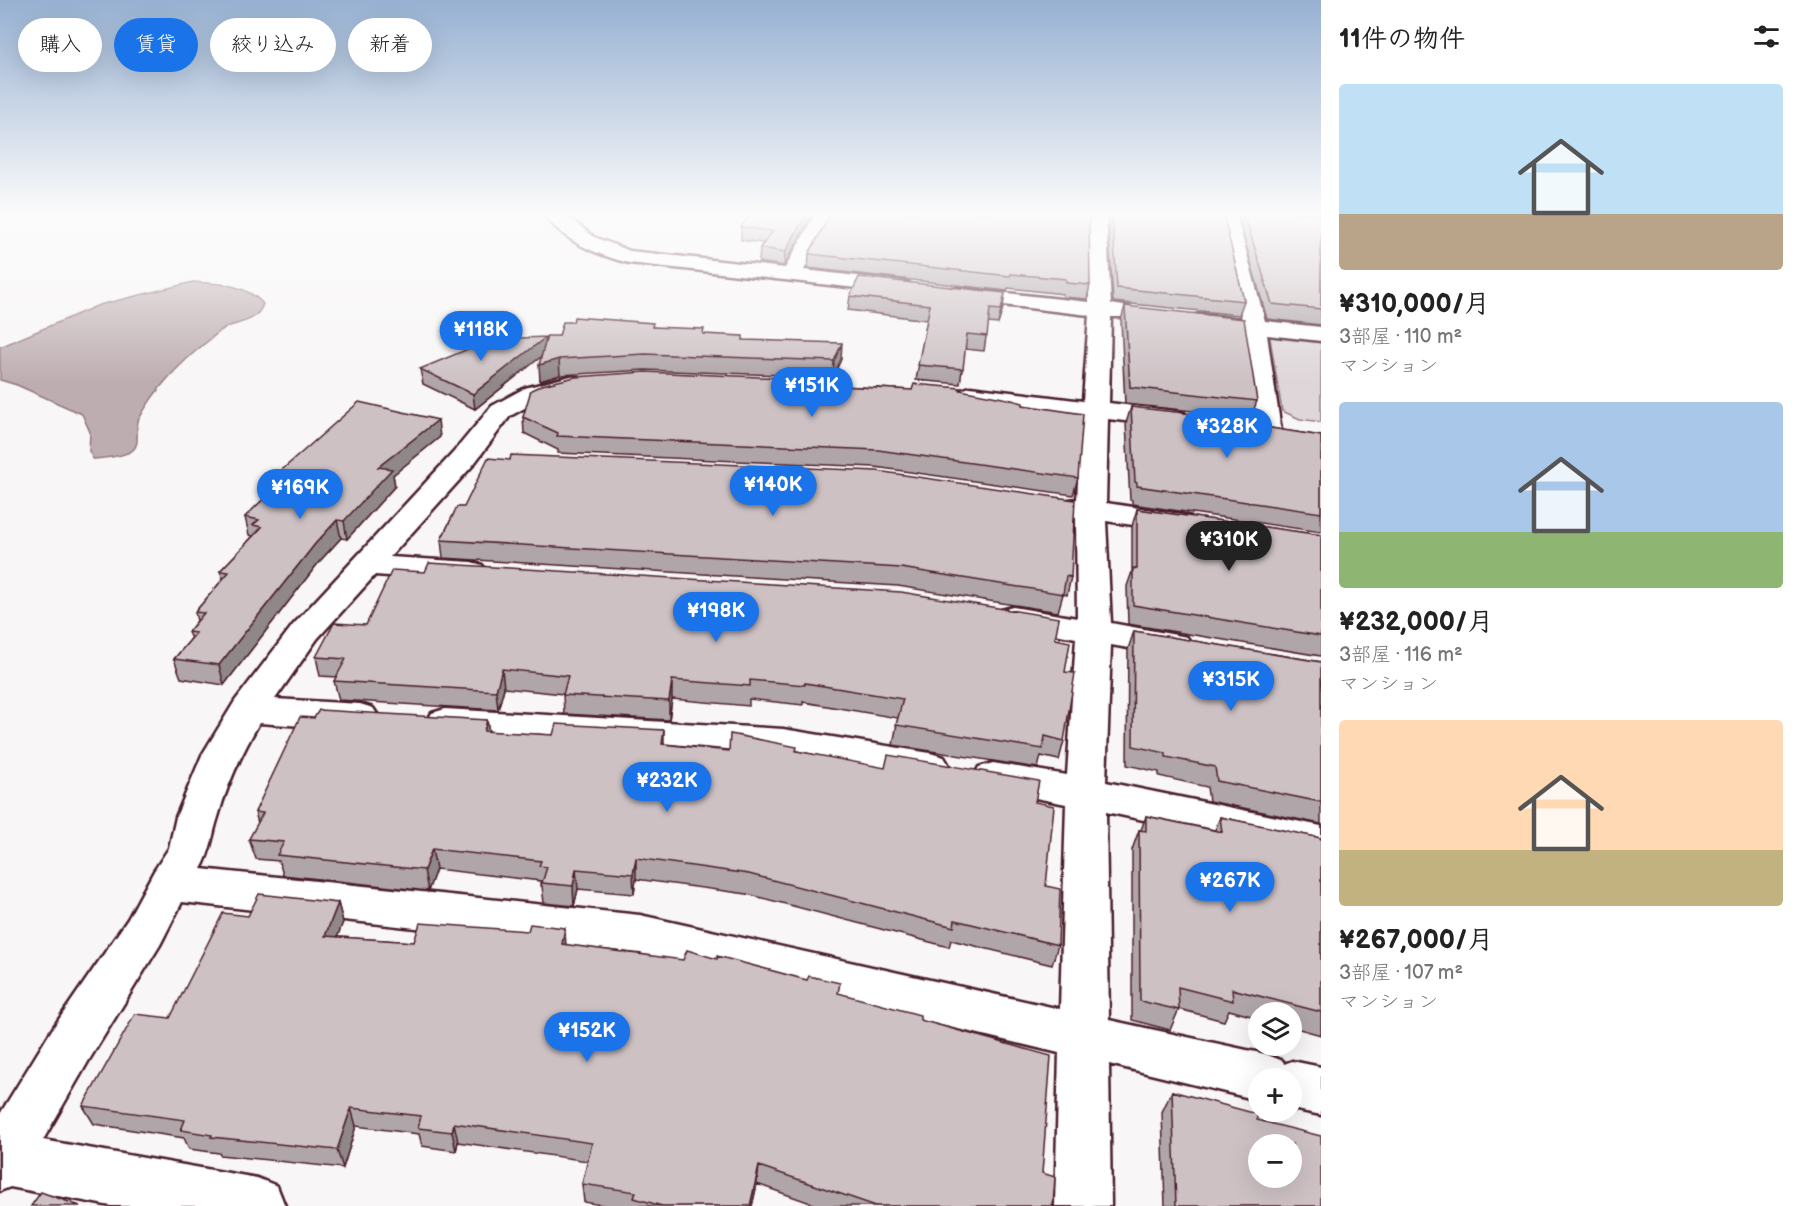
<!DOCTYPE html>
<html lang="ja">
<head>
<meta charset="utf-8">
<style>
  :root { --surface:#fff; --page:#f6f6f6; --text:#222; --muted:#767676; --accent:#1a73e8 }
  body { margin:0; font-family:"Balsamiq Sans","Klee One",sans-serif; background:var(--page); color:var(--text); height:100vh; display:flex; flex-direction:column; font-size:22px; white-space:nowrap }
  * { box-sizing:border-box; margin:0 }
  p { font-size:20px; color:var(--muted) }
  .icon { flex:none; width:33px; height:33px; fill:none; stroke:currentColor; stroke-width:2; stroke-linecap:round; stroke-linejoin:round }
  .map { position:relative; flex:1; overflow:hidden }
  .side { display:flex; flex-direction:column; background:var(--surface); width:480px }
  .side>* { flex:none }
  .banner { position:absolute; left:18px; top:18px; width:570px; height:54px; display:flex; gap:12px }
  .fabs { position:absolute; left:1248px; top:1002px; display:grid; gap:12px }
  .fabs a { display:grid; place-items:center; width:54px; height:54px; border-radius:50%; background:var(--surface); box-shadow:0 6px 24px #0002; font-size:30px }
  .price { position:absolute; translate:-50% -51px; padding:0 14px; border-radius:21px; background:var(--accent); color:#fff; font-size:20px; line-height:39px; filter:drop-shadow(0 2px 3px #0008) }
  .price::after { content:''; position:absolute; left:50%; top:36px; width:18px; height:14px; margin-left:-9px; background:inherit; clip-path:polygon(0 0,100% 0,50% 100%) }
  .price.selected { background:#222; color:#fff }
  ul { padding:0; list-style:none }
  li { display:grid; align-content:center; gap:12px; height:318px; padding:0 18px }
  li span { display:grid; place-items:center; height:186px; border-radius:6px; color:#555 }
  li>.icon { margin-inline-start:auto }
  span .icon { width:108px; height:108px; fill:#fffc; stroke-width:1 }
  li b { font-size:26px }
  h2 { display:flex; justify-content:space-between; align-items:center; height:72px; padding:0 18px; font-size:26px }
  .tag { padding:0 21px; border-radius:27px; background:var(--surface); box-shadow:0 6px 24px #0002; font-size:21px; line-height:54px }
  .tag.selected { background:var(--accent); color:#fff }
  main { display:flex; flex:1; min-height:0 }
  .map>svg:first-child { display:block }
  .green { fill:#ded6d9; stroke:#947a82; stroke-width:1.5 }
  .water { fill:#bdadb0; stroke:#8f747b; stroke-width:1.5 }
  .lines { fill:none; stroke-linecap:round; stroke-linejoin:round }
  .minor-casing { stroke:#4a1f2b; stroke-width:5 }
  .minor { fill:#fff; fill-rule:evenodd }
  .wall { fill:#b0a6a9; stroke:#4a1f2b; stroke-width:1.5 }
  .shaded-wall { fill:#908789; stroke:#4a1f2b; stroke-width:1.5 }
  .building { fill:#cdc1c4; stroke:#4a1f2b; stroke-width:1.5; fill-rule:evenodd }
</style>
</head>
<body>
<main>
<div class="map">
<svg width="1321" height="1206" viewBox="0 0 1321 1206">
  <rect width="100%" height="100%" fill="#f8f6f7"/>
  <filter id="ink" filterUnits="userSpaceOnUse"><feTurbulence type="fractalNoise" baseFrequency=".0167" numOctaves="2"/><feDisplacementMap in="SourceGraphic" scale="12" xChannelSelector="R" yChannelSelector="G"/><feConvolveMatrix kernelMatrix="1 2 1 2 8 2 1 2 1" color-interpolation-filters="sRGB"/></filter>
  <g filter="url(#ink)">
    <path class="green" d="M1277 334 1321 339V422L1300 419 1282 411 1270 337Z"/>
    <path class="water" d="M193 282C219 284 245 283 263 304 257 321 243 321 227 327 220 330 214 336 208 341 180 363 156 387 139 419 134 428 141 443 133 450 124 457 104 458 93 459L89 451 90 432 82 414 17 385 0 380V347L99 305Z"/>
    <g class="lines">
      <g class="minor-casing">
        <path id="minor" d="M543 213H563L594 237 630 251 785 268 816 213H834L804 270 902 281 909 283 913 287 909 291 902 293 629 263C597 255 563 241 543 213Z
          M1088 213H1106L1111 304 1130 307 1133 312 1130 317H1111L1109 403 1175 411 1184 413 1188 419 1184 425 1175 427 1108 419 1106 503 1180 514 1191 517 1195 523 1191 529 1180 532 1106 521 1111 623 1187 637 1192 645 1187 653 1175 656 1111 645 1106 782 1321 826V858L1106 812 1109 1020 1265 1054 1283 1061 1284 1064 1292 1061 1321 1067V1115L1292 1109V1078H1258V1100L1109 1064 1111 1206H1055L1059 1053 640 953 182 902 160 945 89 1060 43 1140 257 1178 277 1186 285 1206H111L10 1187 0 1191V1114L53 1028 128 919 154 871 169 848 176 817 202 755 235 701 293 625 453 453 492 406 525 388 571 376 580 378 583 383 580 388 543 398 510 416 473 465 390 557 471 562 482 565 487 572 482 579 471 582 375 575 317 639 275 699 360 704 373 708 379 717 373 726 360 730 259 723C242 753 227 784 218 817 212 835 211 852 201 869L640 915 1060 1009 1066 804 979 787 973 777 979 767 993 763 1067 775 1076 638 1001 624 996 617 1001 610 1013 607 1077 618 1076 517 1061 513 1056 507 1061 501 1077 499 1082 416 970 403 961 400 957 395 961 390 970 387 1083 401 1089 315 959 300 951 299 948 294 951 289 959 288 1089 302Z
          M1218 213H1236L1265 321 1321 327V341L1267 335 1281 430 1277 436 1268 438 1259 436 1255 430 1244 333 1192 326 1189 321 1192 316 1200 314 1242 319Z
          M445 709 783 729 930 753 944 757 950 767 944 777 930 781 783 755 445 735 432 731 426 722 432 713Z"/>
      </g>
      <use href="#minor" class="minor"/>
    </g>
    <path class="wall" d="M751 213H813L784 266 759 262 760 248 763 243 741 240V227Z
      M831 213 1090 285 1087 299 1063 297V294L1008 288 1007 291 808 268 809 254Z
      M1108 213H1223L1244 301 1239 315 1113 302Z
      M1237 213H1321V325L1267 319Z
      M850 296 1003 308 998 324 988 323 984 351 965 349 960 384 916 380 927 320 848 310Z
      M1125 306 1257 401 1251 417 1125 404 1121 320Z
      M653 327 743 340 841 359 833 377 645 370 560 375 540 381 542 356 475 409 423 384 420 369 546 341 559 336Z
      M826 380 825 385 912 390H960L1023 405 1078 478 1073 495 875 467 558 453V450L524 433 523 417Z
      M1131 407 1321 436V532L1132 504V500H1130L1126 423Z
      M440 437 393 475 395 486 347 539 341 538 319 562 224 685 181 678 174 659 191 639 188 632 197 621 195 612 223 579 220 571 253 536 249 535 245 517 269 494 267 483Z
      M457 507 1071 577 1067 595 1063 594 1058 612 898 586 443 558 441 540Z
      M1137 509 1321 535V656L1128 624 1127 586 1132 572V526Z
      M366 625 1055 639 1065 672 1064 741 1059 760 1041 756 1038 768 893 745 898 718 803 702V705L749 699V706L672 699 669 720 564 714 563 694 504 688 498 710 339 700 334 681 337 677 320 676 316 657Z
      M1134 631 1321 662V824L1209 801 1207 787 1159 776V772L1127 765 1128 649Z
      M314 718 487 720 489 732 553 735 664 730V744L729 750 797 751 1035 802 1046 886 1058 945 1052 965 951 940 949 947 747 894 636 879 634 894 578 889 574 906 544 903 542 886H541V881L436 869 428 891 283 875 279 861 256 859 249 839 258 823 255 812Z
      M1146 816 1215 830 1220 817 1321 838V1035L1292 1027V1012H1258V1018L1229 1010 1224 1021 1179 1009 1170 1030 1132 1020V850L1139 830H1141Z
      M338 903 343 922 337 937 414 942 566 945 839 994 920 1020 1042 1173 1053 1206H819L757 1184 752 1206H608L584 1202 582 1184 588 1161 458 1142 456 1151 422 1146 419 1134 356 1126 343 1168 220 1155 219 1153 189 1149 184 1138 94 1124 83 1106 170 1018 248 916Z
      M1172 1091 1257 1120 1321 1206H1165L1162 1112Z"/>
    <path class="shaded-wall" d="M807 213H813L784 266 785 252Z
      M1005 293 1003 308 998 324 1001 310Z
      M546 337 547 352 475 409 473 394Z
      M842 343 841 359 833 377 834 361Z
      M559 359 560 375 540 381 539 365Z
      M438 420 440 437 393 475 395 486 347 539 344 521 378 467Z
      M337 520 341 538 319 562 224 685 219 665 315 544Z
      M502 669 504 688 498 710 496 691Z
      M672 680V699L669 720V701Z
      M487 720 490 739 484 731Z
      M432 849 436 869 428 891 424 870Z
      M636 858V879L634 894 633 874Z
      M576 869 578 889 574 906 573 886Z
      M338 903 343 922 330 956 325 936Z
      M565 928 566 947 562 944Z
      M351 1108 356 1126 343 1168 337 1150Z
      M454 1123 458 1142 456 1151 452 1132Z
      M759 1166 757 1184 752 1206H750Z"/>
    <path class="building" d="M751 213H807L785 252 760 248 773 231 741 227Z
      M831 213H1089L1090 285 1066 283V279L1011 274 1010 276 809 254Z
      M1112 213H1223L1244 301 1117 288Z
      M1244 213H1321V309L1272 304Z
      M859 277 1005 293 1001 310 990 309 987 336 967 334 963 369 918 365 930 305 850 296Z
      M1125 306 1244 319 1257 401 1130 387Z
      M574 317 653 323 652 327 704 329 703 334 743 336V340L842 343 834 361 645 354 559 359 539 365 547 336H559L563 322H573Z
      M546 337 473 394 420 369 492 339Z
      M645 372 826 380 823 385 912 390 914 384 960 388V390L1008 399 1023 403V405L1083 414 1078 478 878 450 557 436 558 433 523 417 531 390 542 385 575 377Z
      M359 402 438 420 378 467 392 469 344 521 337 520 315 544 219 665 174 659 196 633 188 632 204 613 195 612 229 572 220 571 262 527 253 525 259 520 245 517 278 485 267 483Z
      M1131 407 1264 422 1265 427 1321 436V513L1137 486V483L1135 482Z
      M511 455 877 471 1075 500 1071 577 1066 576 1063 594 901 568 441 540 457 507H464L488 458 510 460Z
      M1137 509 1321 535V636L1133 605V568L1137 569Z
      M429 563 901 592 1059 618 1055 639 1070 642 1065 672 1075 673 1064 741 1045 736 1043 749 896 725 903 699 805 683V685L750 680V686L672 680 669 701 563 695 568 676 502 669 496 691 334 681 346 659 316 657 334 623 366 625 392 570 425 572Z
      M1134 631 1321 662V802L1217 781 1215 767 1166 757V753L1133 746Z
      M319 710 487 720 484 731 553 735 556 724 664 730 662 744 729 751 730 734 736 735 797 747 796 751 885 768 888 755 1039 781 1035 802 1054 806 1046 886 1060 889 1058 945 955 920 954 927 749 874 636 858 633 874 576 869 573 886 542 883 547 867 539 866 541 861 432 849 424 870 277 855 284 842 249 839 263 813 255 812 300 717 314 718Z
      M1146 816 1222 832 1220 817 1321 838V1012L1232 989 1233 1001 1178 987 1179 1010 1140 1001 1139 830 1146 831Z
      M259 894 338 903 325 936 414 942 420 923 528 931 530 924 565 928 562 944 683 960 687 950 717 959V956L807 980 809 976 840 983 838 993 920 1015V1020L1051 1056 1042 1173 1055 1177 1053 1206H876L759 1166 750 1206H662L634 1198 636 1192 582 1184 592 1143 454 1123 452 1132 418 1128 421 1116 351 1108 337 1150 211 1137 212 1135 181 1130 185 1120 83 1106 135 1014 170 1018 223 913 248 916Z
      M1172 1091 1257 1114V1120L1321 1136V1206H1176ZM1258 1144H1292V1178H1258Z
      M41 1192 80 1206H31Z"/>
  </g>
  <linearGradient id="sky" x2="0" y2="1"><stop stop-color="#97b1d2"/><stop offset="0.56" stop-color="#fcfbfb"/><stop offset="1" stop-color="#fcfbfb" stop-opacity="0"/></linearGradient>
  <rect width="1321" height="382" fill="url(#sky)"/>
</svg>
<div class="fabs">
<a><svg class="icon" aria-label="layers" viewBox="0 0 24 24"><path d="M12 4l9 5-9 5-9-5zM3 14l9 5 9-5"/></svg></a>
<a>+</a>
<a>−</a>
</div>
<b class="price" style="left:481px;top:362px">¥118K</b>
<b class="price" style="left:812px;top:418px">¥151K</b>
<b class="price" style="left:1227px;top:459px">¥328K</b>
<b class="price" style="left:773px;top:517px">¥140K</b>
<b class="price" style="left:300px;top:520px">¥169K</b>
<b class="price selected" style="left:1229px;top:572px">¥310K</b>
<b class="price" style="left:716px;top:643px">¥198K</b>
<b class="price" style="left:1231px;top:712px">¥315K</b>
<b class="price" style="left:667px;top:813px">¥232K</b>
<b class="price" style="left:1230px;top:913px">¥267K</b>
<b class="price" style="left:587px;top:1063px">¥152K</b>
<div class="banner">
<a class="tag">購入</a>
<a class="tag selected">賃貸</a>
<a class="tag">絞り込み</a>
<a class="tag">新着</a>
</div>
</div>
<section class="side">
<h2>11件の物件<svg class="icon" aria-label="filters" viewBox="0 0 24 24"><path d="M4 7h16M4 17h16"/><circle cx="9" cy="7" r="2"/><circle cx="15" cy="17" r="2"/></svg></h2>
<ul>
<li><span style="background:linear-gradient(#bfe0f5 70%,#b9a48a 0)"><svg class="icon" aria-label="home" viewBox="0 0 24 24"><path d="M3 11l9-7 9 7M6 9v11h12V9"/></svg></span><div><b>¥310,000/月</b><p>3部屋 · 110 m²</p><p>マンション</p></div></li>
<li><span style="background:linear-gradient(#a9c7e8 70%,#8fb573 0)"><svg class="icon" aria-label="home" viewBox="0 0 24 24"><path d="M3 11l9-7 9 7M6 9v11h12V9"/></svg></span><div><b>¥232,000/月</b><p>3部屋 · 116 m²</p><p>マンション</p></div></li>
<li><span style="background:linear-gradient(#ffd9b3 70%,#c2b280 0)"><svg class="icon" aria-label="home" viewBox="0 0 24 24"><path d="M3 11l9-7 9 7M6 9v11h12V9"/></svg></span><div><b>¥267,000/月</b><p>3部屋 · 107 m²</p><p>マンション</p></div></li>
</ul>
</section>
</main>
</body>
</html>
